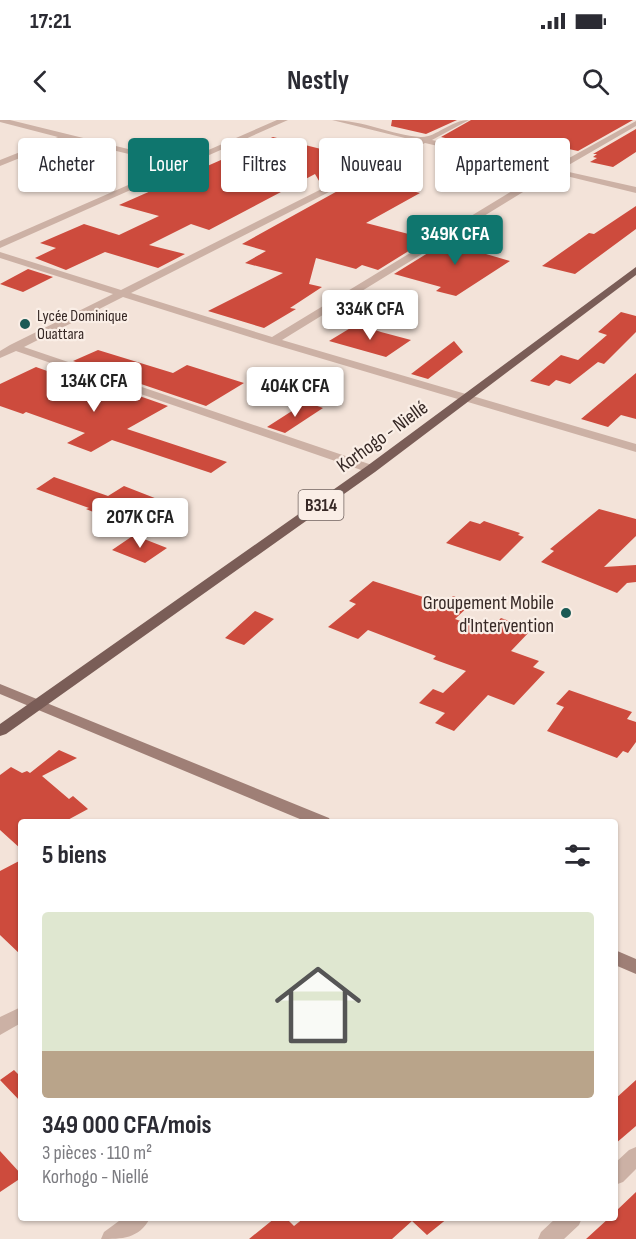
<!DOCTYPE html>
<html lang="fr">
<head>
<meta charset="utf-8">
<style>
  :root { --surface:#fff; --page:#f2f2f3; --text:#2b2b33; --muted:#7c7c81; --accent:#0f766e }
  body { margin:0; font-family:"Sofia Sans Condensed",sans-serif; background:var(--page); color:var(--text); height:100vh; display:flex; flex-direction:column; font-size:22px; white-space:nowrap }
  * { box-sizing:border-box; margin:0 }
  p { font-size:20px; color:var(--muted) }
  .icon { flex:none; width:33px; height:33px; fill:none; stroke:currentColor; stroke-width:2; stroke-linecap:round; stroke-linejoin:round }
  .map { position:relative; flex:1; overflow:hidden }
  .drawer { position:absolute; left:18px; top:699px; width:600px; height:402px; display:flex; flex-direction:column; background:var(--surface); border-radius:6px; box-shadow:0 2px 4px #0004 }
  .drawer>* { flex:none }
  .hud { position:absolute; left:18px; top:18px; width:600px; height:54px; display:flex; gap:12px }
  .price { position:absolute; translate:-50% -51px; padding:0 14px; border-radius:6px; background:#fff; color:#222; font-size:20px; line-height:39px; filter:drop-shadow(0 2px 3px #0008) }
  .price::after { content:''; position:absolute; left:50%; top:36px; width:18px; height:14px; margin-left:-9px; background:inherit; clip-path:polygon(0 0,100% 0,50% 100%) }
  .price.current { background:var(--accent); color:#fff }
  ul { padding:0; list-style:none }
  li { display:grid; align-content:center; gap:12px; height:318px; padding:0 24px }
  li span { display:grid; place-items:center; height:186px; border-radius:6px; color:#555 }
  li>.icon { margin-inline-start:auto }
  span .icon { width:108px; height:108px; fill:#fffc; stroke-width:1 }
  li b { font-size:26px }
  h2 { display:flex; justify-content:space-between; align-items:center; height:72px; padding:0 24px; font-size:26px }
  .pill { padding:0 21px; border-radius:6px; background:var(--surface); box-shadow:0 2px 4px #0004; font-size:21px; line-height:54px }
  .pill.current { background:var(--accent); color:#fff }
  .status { display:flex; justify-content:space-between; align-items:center; height:42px; padding:0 30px; background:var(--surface); direction:ltr }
  .status svg { height:16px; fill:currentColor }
  header { display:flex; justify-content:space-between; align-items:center; height:78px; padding:0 24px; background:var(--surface); font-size:27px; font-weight:700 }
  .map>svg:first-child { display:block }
  .building { fill:#cd4b3d }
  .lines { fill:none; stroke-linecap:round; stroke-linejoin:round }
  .street { fill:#ccb1a5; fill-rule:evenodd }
  .secondary { fill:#9f7f76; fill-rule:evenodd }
  .primary { fill:#7a5d57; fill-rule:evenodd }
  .poi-dot { fill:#1a5a55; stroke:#faeee6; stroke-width:2 }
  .labels { text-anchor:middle; stroke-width:4.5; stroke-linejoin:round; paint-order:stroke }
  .far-poi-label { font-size:16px; fill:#372926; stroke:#faeee6; text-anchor:start }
  .shield { fill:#faeee6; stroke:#726460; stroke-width:1.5 }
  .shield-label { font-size:18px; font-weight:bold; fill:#372926 }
  .street-label { font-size:20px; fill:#372926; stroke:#faeee6 }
  .poi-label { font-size:20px; fill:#372926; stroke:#faeee6; text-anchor:end }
</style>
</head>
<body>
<div class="status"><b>17:21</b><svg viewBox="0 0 49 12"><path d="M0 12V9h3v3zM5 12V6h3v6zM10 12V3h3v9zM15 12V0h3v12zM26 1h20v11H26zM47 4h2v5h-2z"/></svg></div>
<header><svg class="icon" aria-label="back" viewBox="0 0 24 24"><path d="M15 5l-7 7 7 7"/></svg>Nestly<svg class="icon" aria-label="search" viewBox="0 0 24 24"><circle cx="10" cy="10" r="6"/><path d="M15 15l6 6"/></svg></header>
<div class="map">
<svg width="636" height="1119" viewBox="0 0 636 1119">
  <rect width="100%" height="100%" fill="#f3e3d9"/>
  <path class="building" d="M392 0H457L426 14 391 6Z
    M471 0H633L578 31 526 20H513L496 30 441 17Z
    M636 9V32L613 47 590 42 597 38 593 37 597 34H593Z
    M273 17 369 41 322 66 315 54 209 110 191 104 149 125 185 134 158 148 105 132 66 150 35 138 56 128 40 123 84 104 119 115 159 96 119 85Z
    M69 45 97 52 58 69 28 61Z
    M361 58 420 73 366 103 428 119 378 150 362 145 356 149 316 138 309 164 322 167 290 188 296 189 264 208 208 191 283 153 245 143 266 131 242 124Z
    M636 86V109L575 154 542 146 589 113 594 114Z
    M473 118 500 125 486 134 510 141 456 176 436 171 441 167 394 154 444 123 453 122 463 124Z
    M28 149 53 157 23 172 0 164Z
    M362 179 387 186 360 202 336 195Z
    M621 192 636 196V212L604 244 598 242 570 264 556 260 549 266 530 261 561 235 578 240 607 215 598 212Z
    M357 204 381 212 411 220 386 237 329 221Z
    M454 221 463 232 428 259 411 254Z
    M98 230 173 253 187 245 244 263 206 286 73 241Z
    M36 247 50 252 59 248 168 286 127 309 227 342 211 353 112 320 91 332 67 323 85 313 26 292 23 294 0 286V264Z
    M636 253V299L621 295 608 307 581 299Z
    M306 282 323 288 285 313 267 307Z
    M54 357 108 376 124 366 170 384 132 408 86 389 89 388 36 369Z
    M599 389 636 399V416L604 447 636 445V462L627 463 617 473 541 442 554 431 550 429Z
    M470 401 480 404 484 401 520 413 518 415 524 417 500 441 446 423Z
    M134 415 167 428 145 443 112 430Z
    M373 461 445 484 453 476 472 483 455 499 488 511 501 498 532 509 511 531 539 541 533 547 545 552 514 585 488 575 454 611 435 603 445 593 419 583 433 569 443 573 466 551 433 539 436 536 368 510 358 519 328 507 356 484 349 481Z
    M255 491 274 499 244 525 225 518Z
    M569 570 632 592 627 599 636 602V622L628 633 623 631 617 638 547 611 564 587 556 584Z
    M59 630 77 638 42 656 69 679 73 676 88 689 64 702H21V729L0 710V655L11 647 22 653 27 651 30 653Z
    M21 740V835L0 815V751Z
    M14 950 21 957V982L0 960Z
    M636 960V1006L615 1024V979Z
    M0 1031 21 1054V1058L0 1072Z
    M636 1072V1119H586L609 1098H615V1092Z
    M275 1098H286L294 1106 304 1098H448L427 1115 412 1101 392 1119H249Z"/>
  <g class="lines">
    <path class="street" d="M0 0H10L181 42 277 0H288L0 128V121L174 45 67 19 0 46V40L58 17 0 2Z
      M332 0C363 0 391 15 421 17 435 18 451 0 469 0L432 20 551 48 636 1V6L560 50 636 67V73L554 53 282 220 636 324V332L269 223 123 177 24 227 375 346 377 349 371 353 367 352 16 231 0 238V231L10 225 113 174 0 138V132L121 170 417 21ZM425 23 545 51 272 217 131 173Z
      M21 887V903L0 915V897Z
      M636 1027V1049L623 1062 615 1065V1043L629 1030Z
      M123 1098H150C139 1119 122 1119 101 1119L104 1112Z
      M556 1098H582L579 1105 564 1119H538L541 1112Z"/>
    <path class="secondary" d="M0 564 329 698 331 702H307L0 574Z
      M615 830 636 839V854L615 845Z"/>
    <path class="primary" d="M636 147V155L375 352 6 614 0 616V604L367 346Z"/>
  </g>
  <g class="poi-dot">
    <circle cx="25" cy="204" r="6"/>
    <circle cx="566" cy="493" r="6"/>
  </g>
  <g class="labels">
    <g class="far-poi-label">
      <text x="37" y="201">Lycée Dominique<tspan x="37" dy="18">Ouattara</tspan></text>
    </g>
    <rect class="shield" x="298.5" y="370" width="45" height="30" rx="4.5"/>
    <g class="shield-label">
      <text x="321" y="391">B314</text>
    </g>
    <g class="street-label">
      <text transform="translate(382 316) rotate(-36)" y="7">Korhogo - Niellé</text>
    </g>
    <g class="poi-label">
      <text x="554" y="489">Groupement Mobile<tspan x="554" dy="23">d'Intervention</tspan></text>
    </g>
  </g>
</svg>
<b class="price current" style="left:455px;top:146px">349K CFA</b>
<b class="price" style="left:370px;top:221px">334K CFA</b>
<b class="price" style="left:94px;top:293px">134K CFA</b>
<b class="price" style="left:295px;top:298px">404K CFA</b>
<b class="price" style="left:140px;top:429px">207K CFA</b>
<div class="hud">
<a class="pill">Acheter</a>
<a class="pill current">Louer</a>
<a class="pill">Filtres</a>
<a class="pill">Nouveau</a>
<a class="pill">Appartement</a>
</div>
<section class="drawer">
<h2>5 biens<svg class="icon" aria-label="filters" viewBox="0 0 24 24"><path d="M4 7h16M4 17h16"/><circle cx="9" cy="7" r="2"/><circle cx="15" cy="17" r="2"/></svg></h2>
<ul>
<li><span style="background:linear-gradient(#dfe7d0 75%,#b9a48a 0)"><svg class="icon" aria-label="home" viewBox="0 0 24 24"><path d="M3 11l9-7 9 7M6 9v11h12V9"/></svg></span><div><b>349 000 CFA/mois</b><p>3 pièces · 110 m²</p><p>Korhogo - Niellé</p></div></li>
</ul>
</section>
</div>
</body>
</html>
